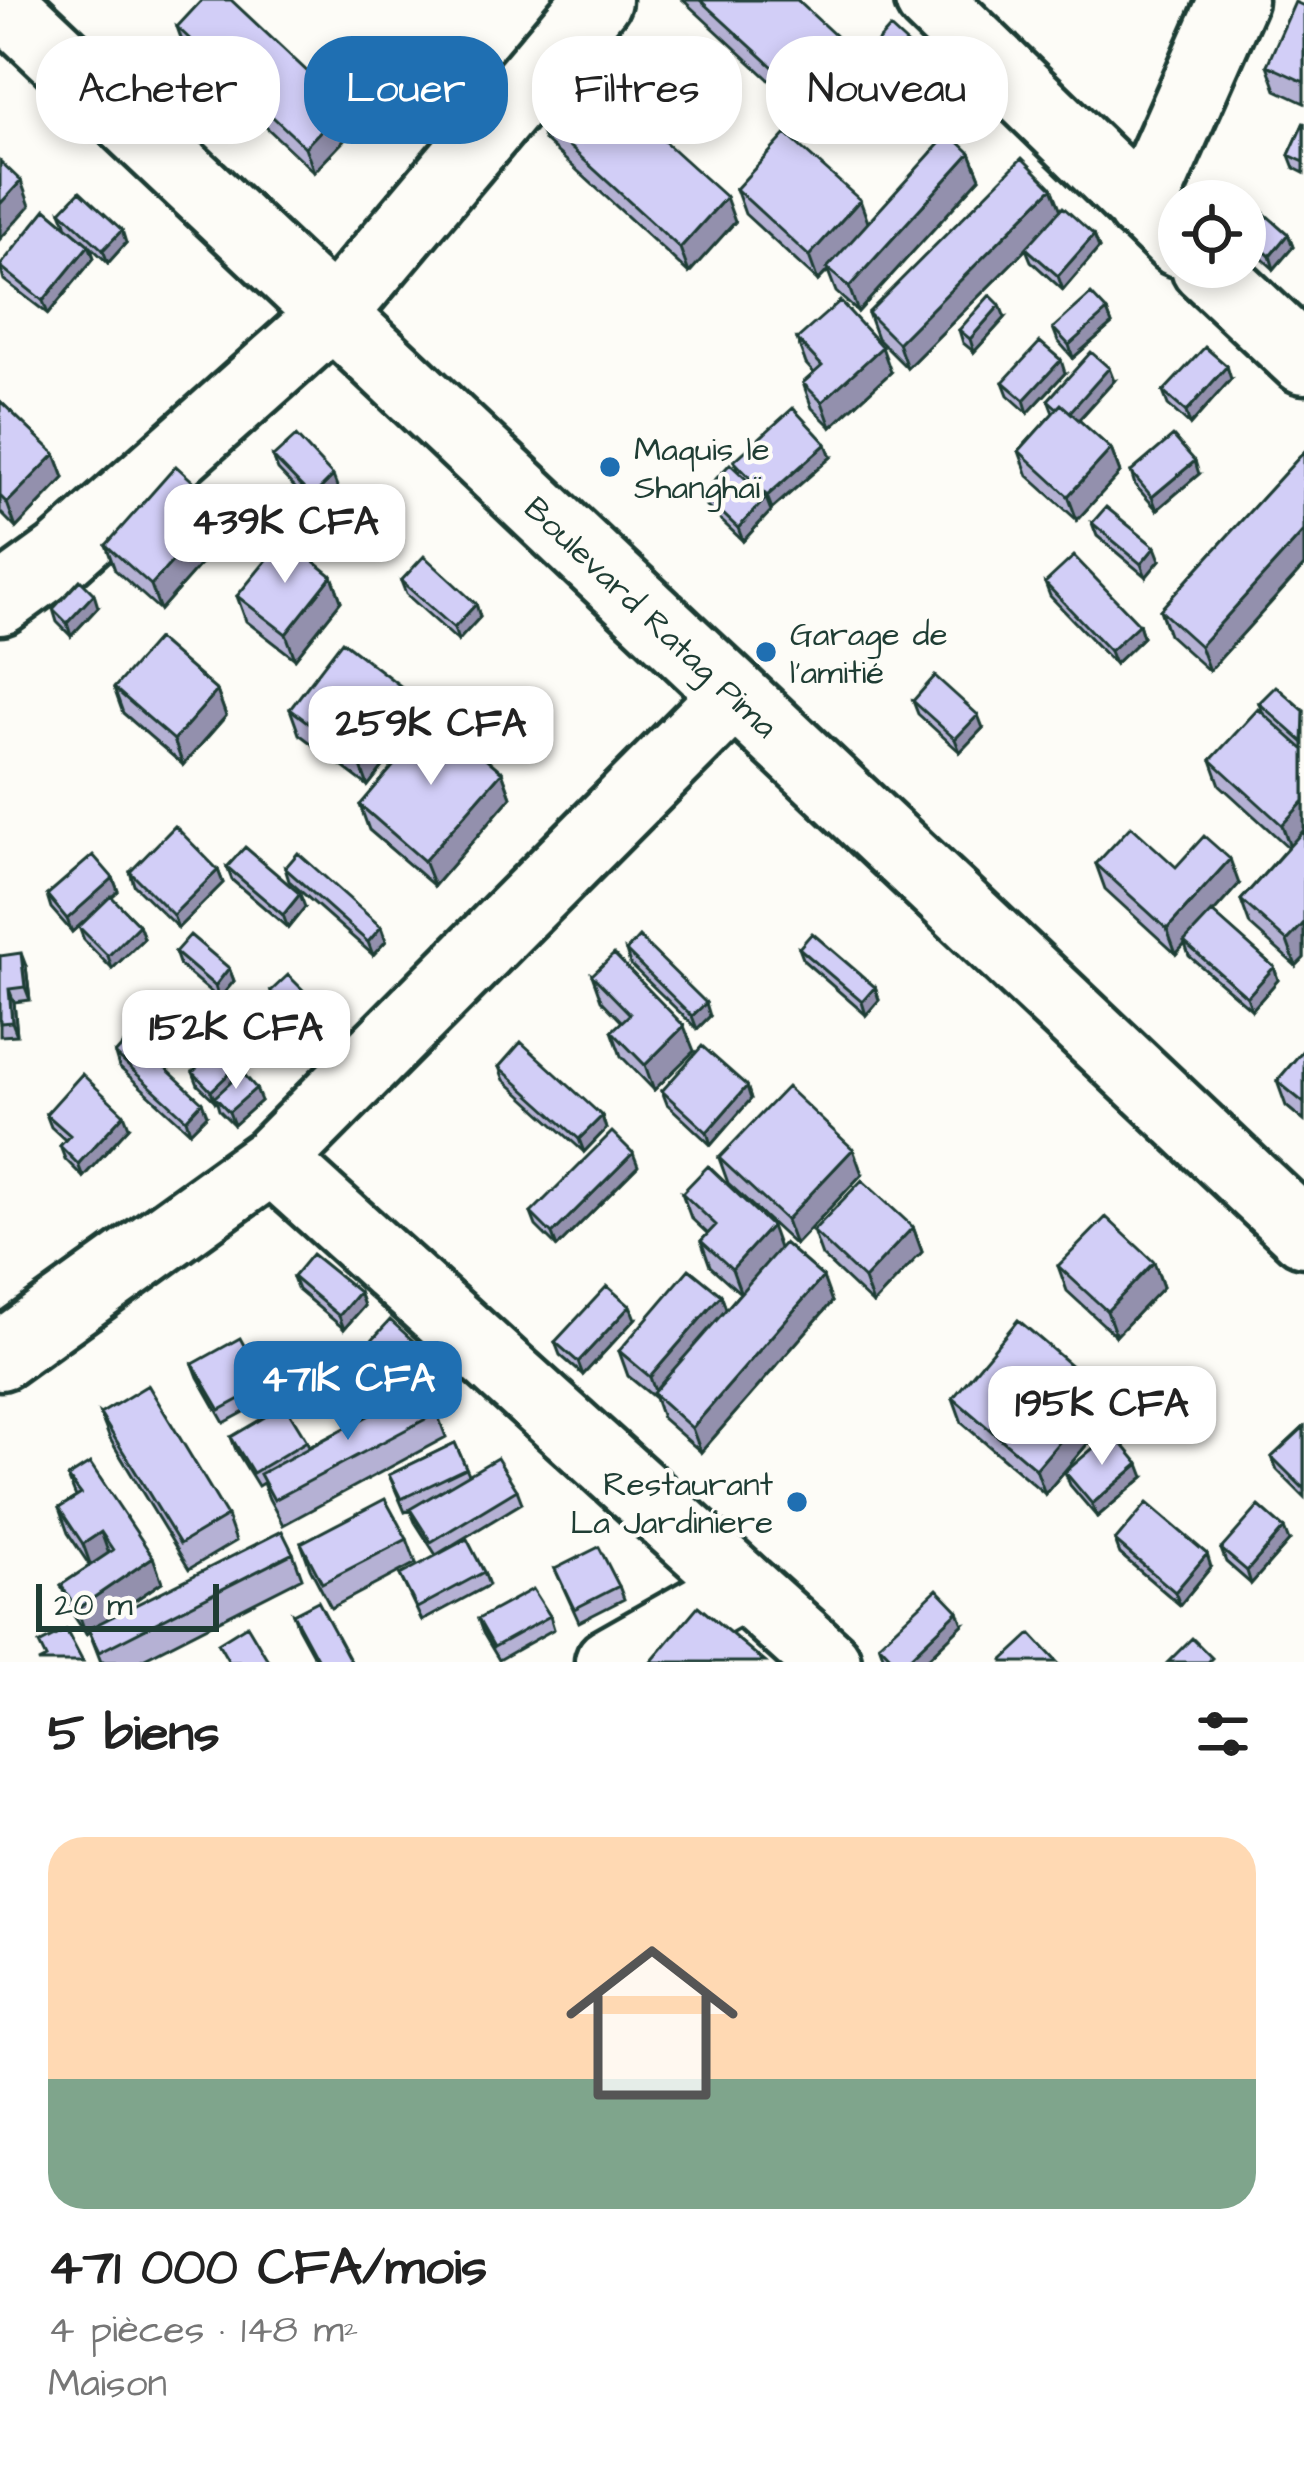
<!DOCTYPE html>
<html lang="fr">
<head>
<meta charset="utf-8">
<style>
  :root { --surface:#fff; --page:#f2f2f2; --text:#222; --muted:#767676; --line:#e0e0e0; --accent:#1f6fb2 }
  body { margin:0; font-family:"Architects Daughter",sans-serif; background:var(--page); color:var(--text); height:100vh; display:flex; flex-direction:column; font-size:45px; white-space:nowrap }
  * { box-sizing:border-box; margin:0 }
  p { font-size:39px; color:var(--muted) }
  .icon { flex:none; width:66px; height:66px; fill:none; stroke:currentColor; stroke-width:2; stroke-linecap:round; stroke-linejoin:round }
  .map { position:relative; height:1662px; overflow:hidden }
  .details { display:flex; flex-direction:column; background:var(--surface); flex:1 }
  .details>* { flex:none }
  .banner { position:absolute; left:36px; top:36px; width:1233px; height:108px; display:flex; gap:24px }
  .buttons { position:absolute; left:1158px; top:180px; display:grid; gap:24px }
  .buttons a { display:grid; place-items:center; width:108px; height:108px; border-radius:50%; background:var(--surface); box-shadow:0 6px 18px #0003; font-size:60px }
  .scale { position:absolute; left:36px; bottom:30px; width:183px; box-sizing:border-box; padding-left:12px; border:6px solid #1f3d34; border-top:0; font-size:33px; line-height:42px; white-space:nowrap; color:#1f3d34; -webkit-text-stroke:9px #fdfcf7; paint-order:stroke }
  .price { position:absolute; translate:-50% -102px; padding:0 27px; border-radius:24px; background:#fff; color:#222; font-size:39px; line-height:78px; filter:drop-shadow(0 3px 6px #0008) }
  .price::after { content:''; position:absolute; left:50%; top:72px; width:36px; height:27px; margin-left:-18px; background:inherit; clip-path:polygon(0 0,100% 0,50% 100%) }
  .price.selected { background:var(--accent); color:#fff }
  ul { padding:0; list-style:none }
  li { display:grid; align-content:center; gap:24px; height:636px; padding:0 48px }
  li+li { border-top:3px solid var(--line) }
  li span { display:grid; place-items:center; height:372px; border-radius:36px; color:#555 }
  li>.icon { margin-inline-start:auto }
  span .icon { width:216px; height:216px; fill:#fffc; stroke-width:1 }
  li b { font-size:51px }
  h2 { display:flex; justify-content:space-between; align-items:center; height:144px; padding:0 48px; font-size:51px }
  .chip { padding:0 42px; border-radius:48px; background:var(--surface); box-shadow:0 6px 18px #0003; font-size:42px; line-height:108px }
  .chip.selected { background:var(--accent); color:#fff }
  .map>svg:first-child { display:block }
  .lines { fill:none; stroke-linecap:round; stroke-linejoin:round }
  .minor-casing { stroke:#1f3d34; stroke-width:75 }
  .tertiary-casing { stroke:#1f3d34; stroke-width:75 }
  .minor { stroke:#fdfcf7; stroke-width:66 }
  .tertiary { stroke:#fdfcf7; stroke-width:66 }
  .wall { fill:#b5b1d4; stroke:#1f3d34; stroke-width:3 }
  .shaded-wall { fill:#9390ad; stroke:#1f3d34; stroke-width:3 }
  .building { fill:#d2cef7; stroke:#1f3d34; stroke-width:3 }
  .poi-dot { fill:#1f6fb2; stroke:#fdfcf7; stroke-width:4.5 }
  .labels { text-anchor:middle; stroke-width:9; stroke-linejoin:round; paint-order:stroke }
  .poi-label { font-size:33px; fill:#1f3d34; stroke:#fdfcf7; text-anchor:start }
  .street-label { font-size:33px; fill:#1f3d34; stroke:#fdfcf7 }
</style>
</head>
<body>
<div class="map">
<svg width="1304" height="1662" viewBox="0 0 1304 1662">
  <rect width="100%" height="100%" fill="#fdfcf7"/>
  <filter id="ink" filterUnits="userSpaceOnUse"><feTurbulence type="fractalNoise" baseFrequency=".00833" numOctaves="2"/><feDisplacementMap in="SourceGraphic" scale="24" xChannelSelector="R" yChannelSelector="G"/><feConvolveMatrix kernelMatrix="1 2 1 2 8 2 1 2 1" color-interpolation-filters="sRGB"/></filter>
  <g filter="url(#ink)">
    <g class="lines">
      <g class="minor-casing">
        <path id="minor" d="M929 0 1179 243
          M1141 208 1233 0
          M1205 267 1304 360
          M0 601 62 556 332 315 597 0
          M272 1160 827 1662
          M0 1356 272 1160 734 695
          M609 1662 741 1587"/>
      </g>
      <g class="tertiary-casing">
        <g id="tertiary">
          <path id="s1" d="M0 0 1304 1233"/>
        </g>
      </g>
      <use href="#minor" class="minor"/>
      <use href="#tertiary" class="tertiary"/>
    </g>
    <path class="wall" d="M683 0H797L862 77 818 125Z
      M1304 6V103L1276 90 1267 65Z
      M177 27 353 131 314 172 186 52Z
      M864 57 942 85 916 113 868 70Z
      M535 115 735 222 689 273 544 140Z
      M1304 122V173L1294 168 1289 155Z
      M970 153 980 178 858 312 836 292 828 271 818 281 745 214 736 189 868 222Z
      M1052 188 1060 210 1094 235 1099 248 1063 290 1031 261 1026 249 907 368 877 338 868 313Z
      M1245 205 1288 234 1293 247 1274 269 1245 243Z
      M61 211 126 243 108 263 90 246 94 258 48 314 4 280 0 266 66 224Z
      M1107 311 1112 324 1073 358 1058 341 1053 328Z
      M1005 318 974 352 963 343 959 330Z
      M797 339 891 372 831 427 812 408 803 383 814 373 806 364Z
      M1065 373 1028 413 1008 395 1003 382Z
      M1231 379 1190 425 1168 405 1163 392Z
      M1114 381 1079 420 1111 449 1120 473 1077 520 1028 476 1019 451 1053 413 1048 400Z
      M0 401 55 454 64 478 16 528 0 512Z
      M1304 452V566L1209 671 1169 635 1160 610Z
      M273 457 338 489 316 510 278 470Z
      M831 457 772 509 769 507 771 511 743 541 707 507 702 494 739 472 734 461Z
      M1131 472 1199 474 1157 510 1135 485Z
      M221 507 230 531 160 610 115 570 106 545Z
      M1092 523 1160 560 1146 577 1097 536Z
      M332 576 341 601 295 659 246 621 237 596Z
      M401 581 476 604 480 617 458 641 406 594Z
      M1045 583 1139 624 1143 637 1115 664 1050 596Z
      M98 607 71 636 57 622 53 609Z
      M114 688 217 691 226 716 183 765 123 713Z
      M913 701 983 728 960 752 918 714Z
      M1259 703 1304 711V958L1296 966 1250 925 1241 900 1288 847 1220 785 1211 760 1263 713Z
      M290 709 420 719 368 786 299 734Z
      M502 772 511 797 434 886 369 830 360 805Z
      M1096 864 1176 867 1239 884 1213 913 1274 967 1278 980 1252 1010 1189 956 1185 944 1176 954 1105 889Z
      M227 867 305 907 288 928 232 880Z
      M285 868 386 941 373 955 289 881Z
      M218 870 223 883 178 928 134 885 130 872Z
      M113 878 118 891 111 897 139 925 144 938 112 969 84 940 79 927 98 909 72 932 51 908 47 895Z
      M799 948 875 987 879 1000 866 1015 804 961Z
      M626 951 710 1016 697 1029 630 964Z
      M175 952 229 968 234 981 219 999 180 966Z
      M0 956 26 966 30 1000 14 1002 17 1035 0 1036Z
      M592 975 694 1051 654 1090 621 1056 612 1031 622 1022 601 1000Z
      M271 991 310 997 315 1010 297 1027 276 1004Z
      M1304 1049V1121L1286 1106 1277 1081Z
      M115 1054 207 1115 190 1132 119 1067Z
      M238 1065 241 1073 261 1101 234 1125 219 1110 217 1103 198 1085 193 1072Z
      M499 1067 602 1116 606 1129 584 1152 504 1080Z
      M747 1086 751 1099 711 1145 667 1104 662 1091Z
      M46 1114 129 1127 83 1177 65 1159 60 1146 65 1140 51 1127Z
      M719 1158 862 1174 795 1245 728 1183Z
      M638 1166 557 1247 536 1226 531 1213Z
      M682 1193 779 1248 832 1302 701 1452 662 1418 655 1398 628 1376 619 1351 721 1295 726 1310 740 1293 710 1266 701 1241 708 1234 691 1218Z
      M913 1227 922 1252 873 1304 822 1256 813 1231Z
      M1154 1262 1163 1287 1116 1336 1067 1291 1058 1266Z
      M293 1277 359 1292 364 1306 344 1329 298 1290Z
      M635 1319 583 1375 560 1355 555 1342Z
      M369 1343 431 1357 435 1370 418 1389 437 1413 446 1437 283 1525 269 1499 263 1483 258 1486 236 1450 231 1437 307 1441 309 1447 415 1391 374 1356Z
      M193 1364 266 1385 270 1398 224 1423 198 1377Z
      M953 1398 1111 1416 1045 1494 962 1423Z
      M100 1414 227 1516 236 1541 189 1569 110 1439Z
      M1304 1427V1497L1277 1470 1272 1457Z
      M455 1443 469 1474 517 1490 522 1503 436 1555 415 1522 410 1510 405 1512 389 1475Z
      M1065 1472 1144 1477 1097 1517 1070 1485Z
      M68 1477 162 1582 103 1622 293 1553 302 1578 137 1662H101L89 1631 86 1634 70 1610 61 1585 90 1566 68 1533 59 1508 76 1497Z
      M407 1539 416 1563 331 1608 310 1568 301 1543Z
      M1115 1541 1211 1567 1180 1605 1120 1554Z
      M1289 1541 1251 1584 1226 1562 1221 1549Z
      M555 1569 619 1586 624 1599 579 1622Z
      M484 1572 489 1585 422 1621 400 1575Z
      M293 1614 351 1662H317L298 1627Z
      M550 1616 554 1629 499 1660 483 1633 478 1619Z
      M963 1624 924 1662H888L884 1658 879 1644Z"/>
    <path class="shaded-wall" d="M853 52 862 77 818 125 809 100Z
      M937 71 942 85 916 113 911 100Z
      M344 106 353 131 314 172 305 147Z
      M970 153 980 178 858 312 849 287Z
      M21 181 30 206 0 239V204Z
      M1052 188 1062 213 907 368 898 343Z
      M726 197 735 222 689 273 680 248Z
      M860 200 869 225 818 281 809 256Z
      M122 230 126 243 108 263 103 250Z
      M1288 234 1293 247 1274 269 1270 256Z
      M1094 235 1099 248 1063 290 1058 276Z
      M89 245 94 258 48 314 43 301Z
      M1000 305 1005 318 974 352 970 339Z
      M1107 311 1112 324 1073 358 1069 345Z
      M882 347 891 372 831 427 822 402Z
      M1061 360 1065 373 1028 413 1024 400Z
      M1227 366 1231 379 1190 425 1186 412Z
      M1109 368 1114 381 1070 429 1066 416Z
      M826 444 831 457 772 509 767 496Z
      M1111 449 1120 473 1077 520 1068 496Z
      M55 454 64 478 16 528 7 503Z
      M1195 461 1199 474 1157 510 1152 497Z
      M333 476 338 489 316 510 312 497Z
      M766 498 771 511 743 541 738 528Z
      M221 507 230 531 160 610 151 585Z
      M1304 531V566L1209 671 1200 646Z
      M1155 547 1160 560 1146 577 1141 564Z
      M332 576 341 601 295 659 286 634Z
      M94 594 98 607 71 636 67 623Z
      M476 604 480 617 458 641 454 628Z
      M1139 624 1143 637 1115 664 1110 651Z
      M217 691 226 716 183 765 174 740Z
      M411 694 420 719 368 786 359 761Z
      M978 715 983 728 960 752 955 739Z
      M502 772 511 797 434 886 424 861Z
      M1304 801V836L1291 850 1282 825Z
      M1230 859 1239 884 1176 954 1167 929Z
      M218 870 223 883 178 928 173 915Z
      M113 878 118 891 72 932 67 919Z
      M300 894 305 907 288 928 283 915Z
      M1304 923V958L1296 966 1287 941Z
      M139 925 144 938 112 969 108 956Z
      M381 927 386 941 373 955 368 942Z
      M21 953 26 966 30 1000 25 987Z
      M1274 967 1278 980 1252 1010 1247 997Z
      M229 968 234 981 219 999 215 986Z
      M875 987 879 1000 866 1015 862 1002Z
      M9 989 14 1002 17 1035 12 1022Z
      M310 997 315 1010 297 1027 293 1014Z
      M706 1003 710 1016 697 1029 692 1016Z
      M684 1026 694 1051 654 1090 645 1065Z
      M238 1065 243 1078 215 1097 216 1104 211 1091Z
      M747 1086 751 1099 711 1145 707 1132Z
      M256 1088 261 1101 234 1125 229 1112Z
      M202 1102 207 1115 190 1132 186 1119Z
      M124 1114 129 1127 83 1177 78 1164Z
      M602 1116 606 1129 584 1152 579 1139Z
      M853 1149 862 1174 795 1245 786 1220Z
      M633 1153 638 1166 557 1247 552 1234Z
      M771 1226 780 1251 741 1294 732 1269Z
      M913 1227 922 1252 873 1304 864 1279Z
      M1154 1262 1163 1287 1116 1336 1107 1311Z
      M823 1277 832 1302 701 1452 692 1428Z
      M359 1292 364 1306 344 1329 339 1316Z
      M721 1295 730 1320 657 1397 650 1377Z
      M630 1306 635 1319 583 1375 578 1362Z
      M431 1357 435 1370 416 1392 411 1379Z
      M1102 1392 1111 1416 1045 1494 1036 1469Z
      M1139 1464 1144 1477 1097 1517 1092 1504Z
      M1284 1528 1289 1541 1251 1584 1247 1571Z
      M101 1532 110 1557 92 1569 83 1544Z
      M1207 1554 1211 1567 1180 1605 1175 1592Z
      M153 1557 162 1582 86 1634 77 1609Z
      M958 1611 963 1624 924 1662H905Z"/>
    <path class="building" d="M202 0H231L344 106 305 147 177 27Z
      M700 0H797L853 52 809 100Z
      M1295 2 1304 6V82L1267 65Z
      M890 28 937 71 911 100 864 57Z
      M580 65 726 197 680 248 535 115Z
      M1304 122V162L1289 155Z
      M949 133 970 153 849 287 827 268Z
      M786 134 860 200 809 256 736 189Z
      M1022 158 1052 188 898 343 868 313Z
      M0 161 21 181 0 204Z
      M80 191 122 230 103 250 61 211Z
      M1249 200 1288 234 1270 256 1245 234V205Z
      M1063 207 1094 235 1058 276 1026 248Z
      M46 209 89 245 43 301 0 266Z
      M1091 294 1107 311 1069 345 1053 328Z
      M990 295 1000 305 970 339 959 330Z
      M840 301 882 347 822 402 803 383 822 366 797 339Z
      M1040 342 1061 360 1024 400 1003 382Z
      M1205 347 1227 366 1186 412 1163 392Z
      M1091 352 1109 368 1070 412 1061 404 1057 408 1048 400Z
      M0 401 55 454 7 503 0 496Z
      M1061 404 1111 449 1068 496 1019 451Z
      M793 408 826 444 767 496 734 461Z
      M296 436 333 476 312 497 273 457Z
      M1173 436 1195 461 1152 497 1131 472Z
      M1304 452V531L1200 646 1160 610Z
      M730 464 766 498 738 528 702 494Z
      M176 466 221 507 151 585 106 545Z
      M1106 507 1155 547 1141 564 1092 523Z
      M285 538 332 576 286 634 237 596Z
      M424 556 476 604 454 628 401 581Z
      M1074 556 1139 624 1110 651 1045 583Z
      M80 580 94 594 67 623 53 609Z
      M157 639 217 691 174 740 114 688Z
      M342 641 411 694 359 761 290 709Z
      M935 676 978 715 955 739 913 701Z
      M1276 686 1304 711 1303 742 1259 703Z
      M1258 709 1304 750V801L1282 825 1211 760Z
      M436 716 502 772 424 861 360 805Z
      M175 826 218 870 173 915 130 872Z
      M1131 826 1176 867 1204 836 1230 859 1167 929 1096 864Z
      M1304 830V923L1287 941 1241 900Z
      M245 847 300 894 283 915 227 867Z
      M298 853 381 927 368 942 285 868Z
      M93 855 113 878 67 919 47 895Z
      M111 896 139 925 108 956 79 927Z
      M1212 912 1274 967 1247 997 1184 942Z
      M812 933 875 987 862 1002 799 948Z
      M190 935 229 968 215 986 175 952Z
      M639 937 706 1003 692 1016 626 951Z
      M21 953 25 987 9 989 12 1022 0 1023V956Z
      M614 954 684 1026 645 1065 612 1031 630 1014 592 975Z
      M288 975 310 997 293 1014 271 991Z
      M131 1036 202 1102 186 1119 115 1054Z
      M521 1042 602 1116 579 1139 499 1067Z
      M219 1046 238 1065 211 1091 193 1072Z
      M702 1046 747 1086 707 1132 662 1091Z
      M1304 1049V1103L1277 1081Z
      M242 1072 256 1088 229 1112 215 1097Z
      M82 1074 124 1114 78 1164 60 1146 70 1135 46 1114Z
      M787 1087 853 1149 786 1220 719 1158Z
      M612 1132 633 1153 552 1234 531 1213Z
      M708 1166 771 1226 732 1269 701 1241 716 1225 682 1193Z
      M862 1180 913 1227 864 1279 813 1231Z
      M1106 1217 1154 1262 1107 1311 1058 1266Z
      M784 1243 823 1277 692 1428 653 1393Z
      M312 1254 359 1292 339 1316 293 1277Z
      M689 1269 721 1295 650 1377 619 1351Z
      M607 1286 630 1306 578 1362 555 1342Z
      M390 1320 431 1357 411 1379 369 1343Z
      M1018 1320 1102 1392 1036 1469 953 1398Z
      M240 1338 266 1385 220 1410 193 1364Z
      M148 1385 227 1516 180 1544 100 1414Z
      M422 1387 437 1413 274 1500 260 1474Z
      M285 1405 307 1441 253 1473 231 1437Z
      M1304 1427V1489L1272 1457Z
      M1112 1432 1139 1464 1092 1504 1065 1472Z
      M455 1443 466 1468 401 1499 389 1475Z
      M497 1458 517 1490 431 1542 410 1509Z
      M90 1463 153 1557 77 1609 61 1585 113 1550 101 1532 83 1544 59 1508 81 1494 68 1477Z
      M385 1499 407 1539 322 1583 301 1543Z
      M1147 1503 1207 1554 1175 1592 1115 1541Z
      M1259 1506 1284 1528 1247 1571 1221 1549Z
      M282 1531 293 1553 99 1652 88 1629Z
      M467 1539 484 1572 417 1608 400 1575Z
      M599 1547 619 1586 574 1609 555 1569Z
      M533 1589 550 1616 494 1647 478 1619Z
      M937 1589 958 1611 905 1662H896L879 1644Z
      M318 1601 351 1662H319L293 1614Z
      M698 1606 765 1662H651Z
      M247 1625 269 1662H229L218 1643Z
      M66 1630 83 1662H38L46 1658 39 1644Z
      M1031 1634 1057 1662H1004L1003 1660Z
      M1192 1638 1212 1658 1208 1662H1168Z"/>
  </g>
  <g class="poi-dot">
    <circle cx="610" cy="467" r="12"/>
    <circle cx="766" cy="652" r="12"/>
    <circle cx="797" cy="1502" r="12"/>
  </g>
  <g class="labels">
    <g class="poi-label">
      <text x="634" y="460">Maquis le<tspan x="634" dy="38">Shanghaï</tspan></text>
      <text x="790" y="645">Garage de<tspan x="790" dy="38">l'amitié</tspan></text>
      <text x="773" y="1495" text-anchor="end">Restaurant<tspan x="773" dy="38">La Jardiniere</tspan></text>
    </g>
    <g class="street-label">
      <text dy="12" stroke="none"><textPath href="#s1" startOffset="897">Boulevard Ratag Pima</textPath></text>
    </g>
  </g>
</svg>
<div class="buttons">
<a><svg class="icon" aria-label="locate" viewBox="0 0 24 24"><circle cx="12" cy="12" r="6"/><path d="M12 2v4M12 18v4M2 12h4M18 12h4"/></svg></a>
</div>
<div class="scale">20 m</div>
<b class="price" style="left:285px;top:586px">439K CFA</b>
<b class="price" style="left:431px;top:788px">259K CFA</b>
<b class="price" style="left:236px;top:1092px">152K CFA</b>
<b class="price selected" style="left:348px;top:1443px">471K CFA</b>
<b class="price" style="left:1102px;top:1468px">195K CFA</b>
<div class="banner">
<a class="chip">Acheter</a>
<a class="chip selected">Louer</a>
<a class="chip">Filtres</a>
<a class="chip">Nouveau</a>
</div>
</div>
<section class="details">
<h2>5 biens<svg class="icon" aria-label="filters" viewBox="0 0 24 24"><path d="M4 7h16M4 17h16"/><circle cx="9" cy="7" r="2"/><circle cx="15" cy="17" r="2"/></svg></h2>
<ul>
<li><span style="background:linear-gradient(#ffd9b3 65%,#7fa58c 0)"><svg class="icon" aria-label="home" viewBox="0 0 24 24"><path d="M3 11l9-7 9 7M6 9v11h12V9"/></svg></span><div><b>471 000 CFA/mois</b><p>4 pièces · 148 m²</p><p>Maison</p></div></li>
</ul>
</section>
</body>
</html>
